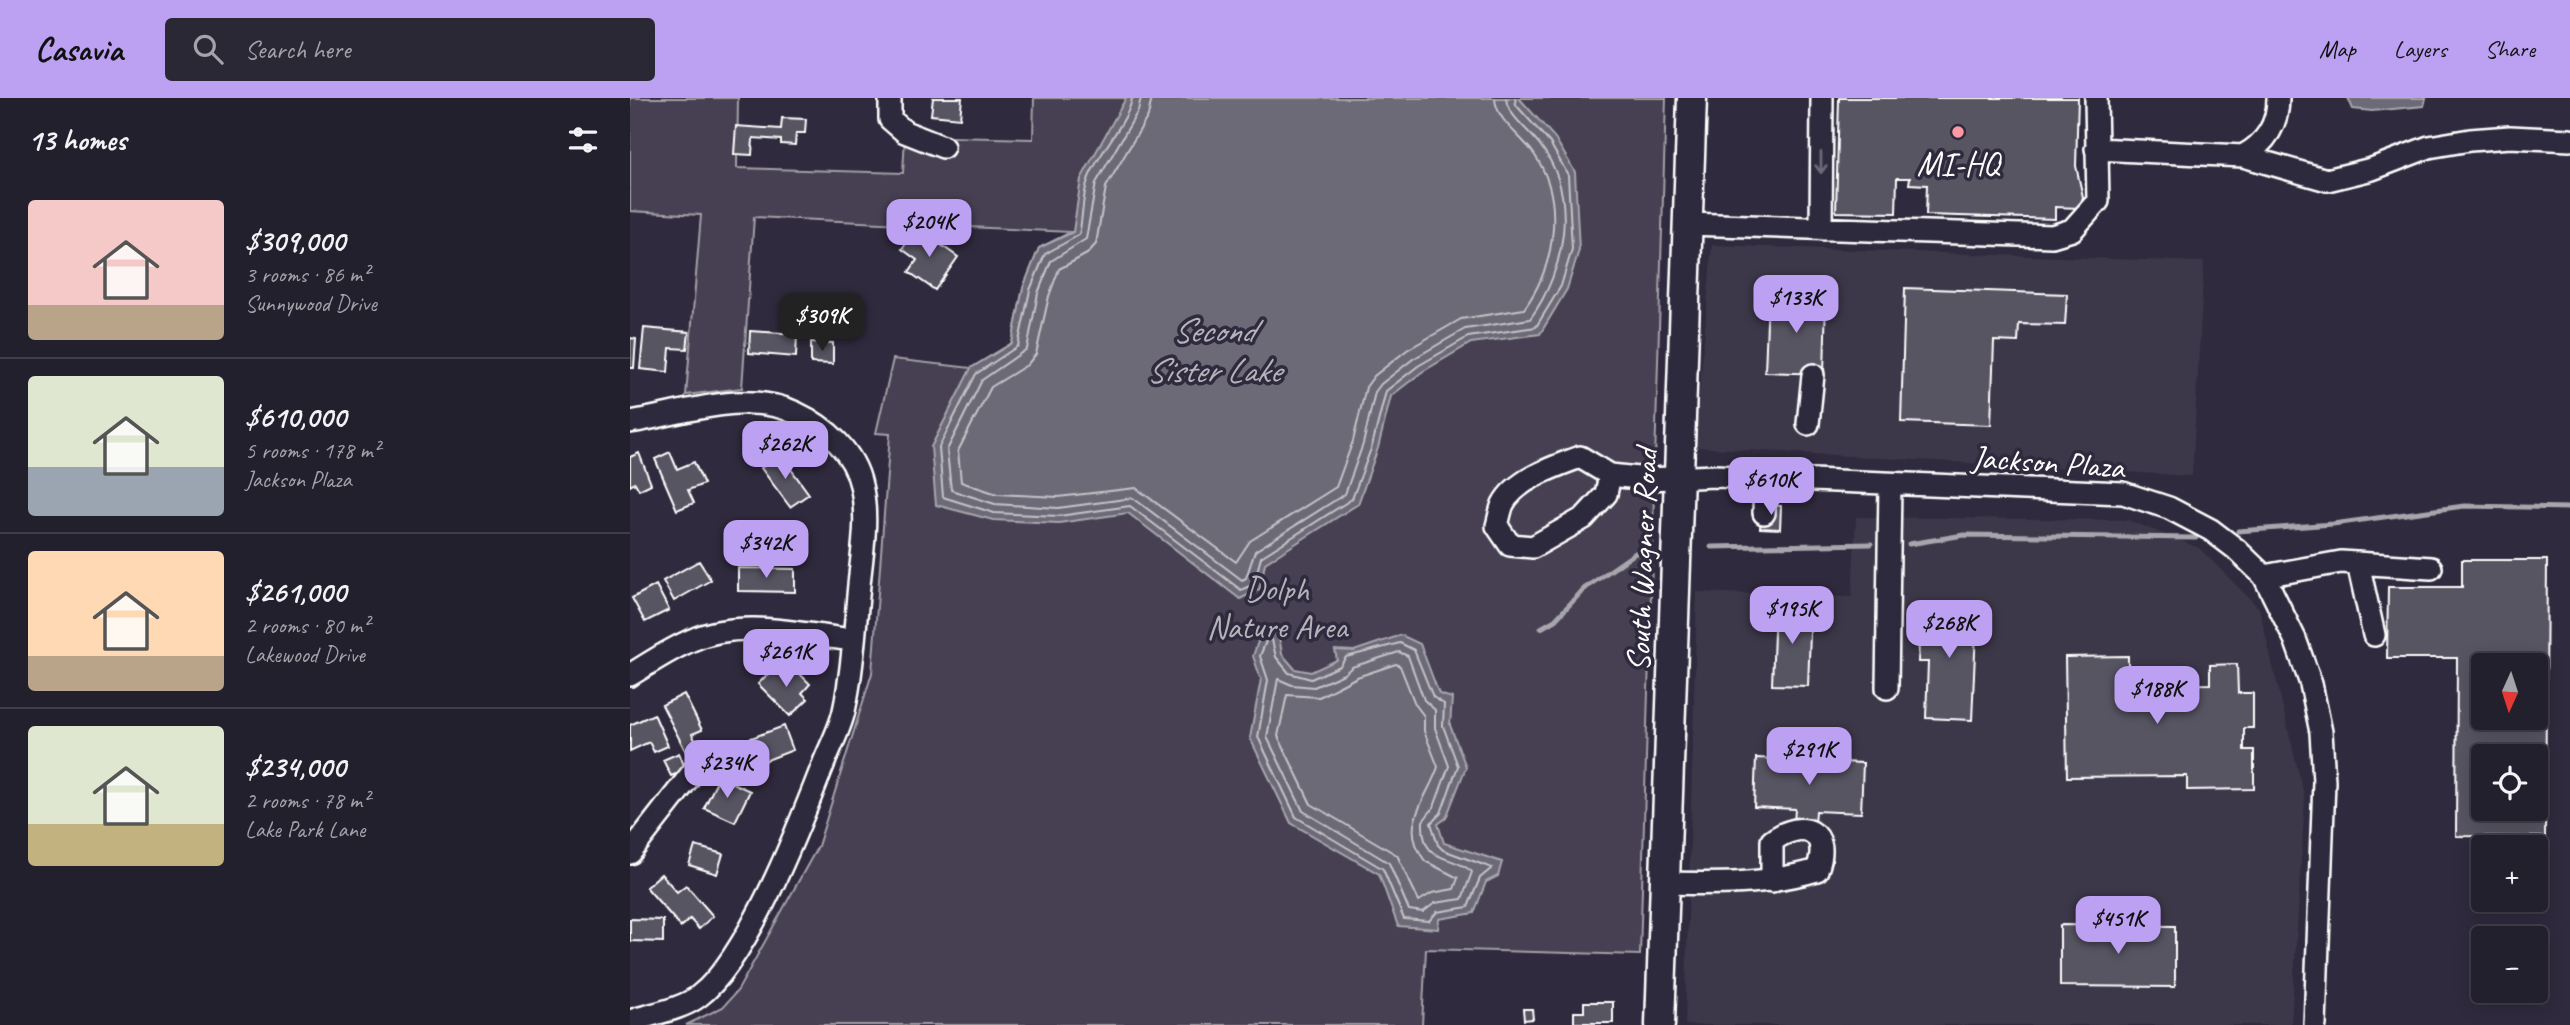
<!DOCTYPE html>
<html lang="en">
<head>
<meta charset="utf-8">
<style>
  :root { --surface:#23202e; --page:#2b2836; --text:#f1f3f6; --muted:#a3a3aa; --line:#403e4a; --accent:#bca0f2 }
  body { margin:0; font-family:Caveat,sans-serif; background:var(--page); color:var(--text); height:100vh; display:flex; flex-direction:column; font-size:26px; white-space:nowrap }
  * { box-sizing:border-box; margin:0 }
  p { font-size:23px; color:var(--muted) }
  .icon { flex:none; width:38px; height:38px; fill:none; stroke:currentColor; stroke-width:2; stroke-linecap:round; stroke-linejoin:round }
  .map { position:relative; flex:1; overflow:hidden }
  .panel { display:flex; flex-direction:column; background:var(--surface); width:630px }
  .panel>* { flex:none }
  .needle { width:46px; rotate:183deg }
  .controls { position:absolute; left:1841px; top:555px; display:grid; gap:14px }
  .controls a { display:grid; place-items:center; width:77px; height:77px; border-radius:7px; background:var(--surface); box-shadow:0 4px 18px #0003,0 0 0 2px var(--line); font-size:35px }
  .price { position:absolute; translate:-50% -60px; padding:0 16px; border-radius:14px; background:var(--accent); color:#111; font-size:23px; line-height:46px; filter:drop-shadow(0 2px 4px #0008) }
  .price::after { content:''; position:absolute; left:50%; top:42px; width:21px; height:16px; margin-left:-10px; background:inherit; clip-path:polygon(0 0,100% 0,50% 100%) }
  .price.selected { background:#222; color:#fff }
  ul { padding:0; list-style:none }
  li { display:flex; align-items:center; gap:21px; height:175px; padding:0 28px }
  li+li { border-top:2px solid var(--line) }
  li span { display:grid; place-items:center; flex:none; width:196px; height:140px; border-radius:7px; color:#555 }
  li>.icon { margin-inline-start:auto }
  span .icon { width:84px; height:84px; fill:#fffc; stroke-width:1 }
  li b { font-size:30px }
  h2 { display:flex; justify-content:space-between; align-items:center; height:84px; padding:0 28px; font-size:30px }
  header { display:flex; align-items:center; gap:42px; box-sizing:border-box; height:98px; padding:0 35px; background:var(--accent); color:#111 }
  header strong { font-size:33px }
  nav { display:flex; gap:38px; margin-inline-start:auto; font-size:24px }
  .search { width:490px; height:63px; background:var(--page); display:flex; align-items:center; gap:18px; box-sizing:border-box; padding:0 24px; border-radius:7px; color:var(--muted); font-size:26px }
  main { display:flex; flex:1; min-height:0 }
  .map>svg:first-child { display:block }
  .built { fill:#3c3749 }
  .green { fill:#464152; stroke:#a2a0a8; stroke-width:2 }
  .water { fill:#6d6a77; stroke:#a7a6ad; stroke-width:2 }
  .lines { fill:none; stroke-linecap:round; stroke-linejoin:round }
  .shore { stroke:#c5c3c9; stroke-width:2 }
  .stream { stroke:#a7a6ad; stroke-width:5 }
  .building { fill:#595564; stroke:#fff; stroke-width:2; fill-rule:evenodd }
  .minor-casing { stroke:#fff; stroke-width:26 }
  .major-casing { stroke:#fff; stroke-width:33 }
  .minor { stroke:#2f2a3d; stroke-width:21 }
  .major { stroke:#2f2a3d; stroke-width:28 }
  .oneway { stroke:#6d6a77 }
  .poi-dot { fill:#ff9aa2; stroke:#2f2a3d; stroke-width:2.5 }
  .labels { text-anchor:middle; stroke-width:7; stroke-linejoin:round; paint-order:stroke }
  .poi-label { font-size:33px; fill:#fff; stroke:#2f2a3d }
  .street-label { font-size:33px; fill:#fff; stroke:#2f2a3d }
  .park-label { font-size:33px; fill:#b5b3ba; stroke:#2f2a3d }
  .water-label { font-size:35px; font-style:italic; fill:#b6b4bb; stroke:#2f2a3d }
</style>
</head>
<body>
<header>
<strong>Casavia</strong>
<div class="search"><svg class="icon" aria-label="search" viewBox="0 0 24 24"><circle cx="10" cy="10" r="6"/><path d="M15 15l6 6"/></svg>Search here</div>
<nav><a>Map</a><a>Layers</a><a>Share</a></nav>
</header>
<main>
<section class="panel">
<h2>13 homes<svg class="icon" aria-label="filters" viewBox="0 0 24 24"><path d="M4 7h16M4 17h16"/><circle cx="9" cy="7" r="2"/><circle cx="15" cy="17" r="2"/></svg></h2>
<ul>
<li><span style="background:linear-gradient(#f6c9c9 75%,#b9a48a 0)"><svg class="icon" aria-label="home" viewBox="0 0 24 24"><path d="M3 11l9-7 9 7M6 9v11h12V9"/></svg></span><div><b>$309,000</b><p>3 rooms · 86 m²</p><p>Sunnywood Drive</p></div></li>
<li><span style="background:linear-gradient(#dfe7d0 65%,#9aa5b1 0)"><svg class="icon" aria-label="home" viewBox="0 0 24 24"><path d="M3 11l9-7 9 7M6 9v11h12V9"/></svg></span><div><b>$610,000</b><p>5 rooms · 178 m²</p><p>Jackson Plaza</p></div></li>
<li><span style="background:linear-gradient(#ffd9b3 75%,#b9a48a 0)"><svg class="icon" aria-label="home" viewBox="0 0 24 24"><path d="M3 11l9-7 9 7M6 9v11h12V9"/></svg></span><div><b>$261,000</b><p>2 rooms · 80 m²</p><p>Lakewood Drive</p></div></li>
<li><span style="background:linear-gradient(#dfe7d0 70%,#c2b280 0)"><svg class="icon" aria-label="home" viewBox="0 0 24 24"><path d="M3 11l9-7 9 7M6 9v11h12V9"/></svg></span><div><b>$234,000</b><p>2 rooms · 78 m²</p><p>Lake Park Lane</p></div></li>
</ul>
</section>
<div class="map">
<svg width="1940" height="927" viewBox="0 0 1940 927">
  <rect width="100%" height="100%" fill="#2f2a3d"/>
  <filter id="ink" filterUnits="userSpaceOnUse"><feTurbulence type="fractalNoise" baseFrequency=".0143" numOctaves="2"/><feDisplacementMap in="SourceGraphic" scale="14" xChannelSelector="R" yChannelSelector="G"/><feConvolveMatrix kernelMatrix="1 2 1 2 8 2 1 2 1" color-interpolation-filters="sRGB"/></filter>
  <g filter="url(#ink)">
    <path class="built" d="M1082 147 1574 164 1562 378 1065 349Z
      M1226 419 1498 422 1569 450 1629 510 1675 701 1661 927H1055L1067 494 1222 499Z"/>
    <path class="green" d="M0 0H108L107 70 273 75 275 38 403 41 404 0H1036L1010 857 796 851 792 927H56L93 909 108 892 188 748 242 575 260 336 246 335 263 261 341 270 382 245 393 190 409 150 441 134 124 119 112 290 56 297 71 117 0 113Z"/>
    <path class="water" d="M496 0H889L925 40 945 74 949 152 937 191 910 236 841 245 792 274 761 298 748 350 728 406 635 465 630 491 610 501 498 415 429 425 363 422 306 407 301 349 341 270 382 245 393 190 409 150 443 134 451 81Z
      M1718 0H1796L1794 8 1742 13 1723 11Z
      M648 532 652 556 665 571 681 574 707 562 705 552 724 553 771 537 790 546 809 596 822 600 820 627 836 669 816 720 808 726 814 745 872 764 868 778 856 784 844 815 809 821 808 831 768 828 749 776 661 725 620 640 631 581 623 558 631 535Z"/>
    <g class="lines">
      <path class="shore" d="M502 0C500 21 466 58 458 82 452 99 453 119 449 137L415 156 400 192 388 248 346 276 309 349 313 399 364 415 429 418 500 408 611 492 624 486 631 459 722 401 742 348 756 293 788 268 838 239 906 229 931 188 942 151 938 77 920 45 886 7 885 0
        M511 0 508 13 466 85 456 141 421 163 408 195 397 251 352 282 317 352 321 392 365 406 428 410 503 400 612 482 616 480 625 453 715 396 733 346 745 294 751 286 783 261 835 231 900 221C936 172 949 97 910 47 900 33 877 17 876 0
        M522 0 518 18 476 89 466 146 457 156 429 171 419 198 406 256 397 267 361 289 328 353 331 384 367 396 428 399 506 390 606 464 620 443 706 389 723 343 736 289 744 278 777 252 831 221 894 211C925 168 936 102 904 56 892 38 866 23 865 0
        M637 541 642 542 646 559 659 575 681 581 710 568 716 559 770 545 784 552 803 599 814 606 813 628 828 668 811 715 801 725 808 747 813 752 862 770 850 780 838 809 807 814 799 823 774 821 753 771 666 719 628 639 638 582 630 558Z
        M769 554 778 558 794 602 805 612V630L819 668 804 709 793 723C791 768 822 755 842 774L832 801 805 805 793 814 779 812 759 765 673 713 637 639 648 581 662 587 684 589 714 576 722 569Z
        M766 566 770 568 785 606 794 618V633L808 669C796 704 768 726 795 763L828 780 824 791 802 795 789 803 767 757 681 706 648 638 657 597 689 599 727 579Z"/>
      <path class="stream" d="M1608 433 1703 426 1834 408 1940 410
        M1279 446 1334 437 1566 440
        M1081 449 1241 446
        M911 530 925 522 955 490 1017 447"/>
    </g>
    <path class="building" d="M303 0H332L330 20 301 17Z
      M1209 0H1448L1446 68 1453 99 1449 110 1425 109V121L1296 117 1297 87 1279 86 1280 80H1267L1266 115 1206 114Z
      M152 20 176 21 175 35H166L165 47 151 46V42L123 40 122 57 104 56 106 28 151 31Z
      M287 130 328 159 305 192 279 174 287 162 272 151Z
      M1275 190 1437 196 1435 227 1389 226 1388 244 1364 243 1361 327 1271 324Z
      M1138 198 1196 200 1194 276 1135 274Z
      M14 230 59 234 57 251 40 250 38 274 10 271Z
      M120 233 167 236 166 259 119 255Z
      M0 240 6 241 4 270H0Z
      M181 244 203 245V266L181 265Z
      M40 354 47 371 64 364 74 386 58 392 64 405 47 412 25 361Z
      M9 355 21 386 9 392 5 385 0 388V359Z
      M150 356 179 396 160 409 131 370Z
      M1137 407 1151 408 1150 431 1130 430 1131 416Z
      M1832 462H1917L1915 739 1826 738 1827 560H1757L1758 489H1832ZM1853 567H1906V620H1853ZM1853 658H1906V710H1853Z
      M69 463 81 482 44 503 33 483Z
      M108 470 165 471V494L108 493Z
      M26 487 39 512 15 524 2 500Z
      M1145 508 1181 509 1178 588 1142 587Z
      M1291 508 1347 510 1342 622 1296 620 1298 564H1288Z
      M1498 558V576H1508V587L1580 586V567L1607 566 1608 595H1623V630H1614V652H1624V691L1557 692V678L1437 679 1435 559Z
      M145 569 154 578 163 569 180 586 172 595 178 601 160 618 128 586Z
      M54 596 72 632 62 636 70 652 58 658 32 607Z
      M24 616 38 648 24 654 19 644 0 653V627Z
      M154 628 163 652 132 664 128 653 118 657 113 643Z
      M49 655 56 672 41 678 33 662Z
      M1126 660 1233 665 1231 715 1186 713 1185 726 1164 725 1165 711 1124 709Z
      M89 679 120 693 105 724 74 710Z
      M65 748 93 756 87 776 59 767Z
      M31 776 47 794 56 787 83 818 69 831 60 821 51 829 16 789Z
      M0 821 33 822V844L0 843Z
      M1430 827 1545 828V889L1430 888Z
      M954 904H983V925H944V914H954Z
      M893 911H902L903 921 894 922Z"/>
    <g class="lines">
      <g class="minor-casing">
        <path id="minor" d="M260 0V21L275 34 313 49
          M1466 51 1613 58 1697 82 1742 71 1799 49 1840 42 1880 39 1940 42
          M1613 58C1636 45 1648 27 1648 0
          M1057 126 1422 138 1442 132 1468 103 1466 0
          M1191 131 1192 0
          M0 324C51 316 116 291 166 315 196 329 224 354 231 387 239 420 232 454 229 487 225 528 223 572 214 613 210 631 200 649 193 667 170 726 118 861 69 898 51 912 21 916 0 923
          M1178 326 1183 277
          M980 377 976 396 954 420 903 449 880 447 867 428C869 421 870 413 873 406 886 381 926 368 950 359L980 377 1018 381 1085 378 1493 395 1539 410 1581 432 1606 451 1634 478 1665 541 1681 586 1691 634 1694 683 1685 927
          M1134 415 1135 380
          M1728 465 1744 537
          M1634 478 1711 464 1801 470
          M0 577C20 565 40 551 62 542 110 520 174 537 224 542
          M1257 590 1260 387
          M0 755 67 669
          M1035 785C1086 786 1137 787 1187 772 1202 733 1173 720 1142 743V783"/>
      </g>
      <g class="major-casing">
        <path id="major" d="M1030 927 1062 0"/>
      </g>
      <use href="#minor" class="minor"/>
      <use href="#major" class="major"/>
    </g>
    <defs><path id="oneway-shaft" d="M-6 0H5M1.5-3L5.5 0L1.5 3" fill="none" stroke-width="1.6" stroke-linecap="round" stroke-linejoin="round" transform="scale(1.75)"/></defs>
    <use class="oneway" href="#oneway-shaft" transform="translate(1191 65) rotate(90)"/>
  </g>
  <circle class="poi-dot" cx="1328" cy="34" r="7"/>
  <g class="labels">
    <g class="poi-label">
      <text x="1328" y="77">MI-HQ</text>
    </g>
    <g class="street-label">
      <text transform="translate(1418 363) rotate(4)" y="12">Jackson Plaza</text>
      <text transform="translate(1011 462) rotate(-88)" y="12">South Wagner Road</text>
    </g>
    <g class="park-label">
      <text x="647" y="502">Dolph<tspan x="647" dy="38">Nature Area</tspan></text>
    </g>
    <g class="water-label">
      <text x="583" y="244">Second<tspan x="583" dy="40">Sister Lake</tspan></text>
    </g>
  </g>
</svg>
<div class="controls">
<a><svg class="needle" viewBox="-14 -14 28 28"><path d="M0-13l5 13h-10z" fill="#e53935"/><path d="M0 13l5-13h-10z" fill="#a3a3aa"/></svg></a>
<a><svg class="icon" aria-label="locate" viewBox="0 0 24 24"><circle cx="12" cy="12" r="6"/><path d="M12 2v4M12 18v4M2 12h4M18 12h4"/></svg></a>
<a>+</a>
<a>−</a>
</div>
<b class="price" style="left:299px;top:161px">$204K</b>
<b class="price" style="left:1166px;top:237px">$133K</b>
<b class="price selected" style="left:192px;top:255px">$309K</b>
<b class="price" style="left:155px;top:383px">$262K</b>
<b class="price" style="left:1141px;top:419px">$610K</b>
<b class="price" style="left:136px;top:482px">$342K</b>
<b class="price" style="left:1162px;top:548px">$195K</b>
<b class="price" style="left:1319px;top:562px">$268K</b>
<b class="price" style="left:156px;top:591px">$261K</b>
<b class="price" style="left:1527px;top:628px">$188K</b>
<b class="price" style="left:1179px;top:689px">$291K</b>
<b class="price" style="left:97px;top:702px">$234K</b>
<b class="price" style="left:1488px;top:858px">$451K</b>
</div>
</main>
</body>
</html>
